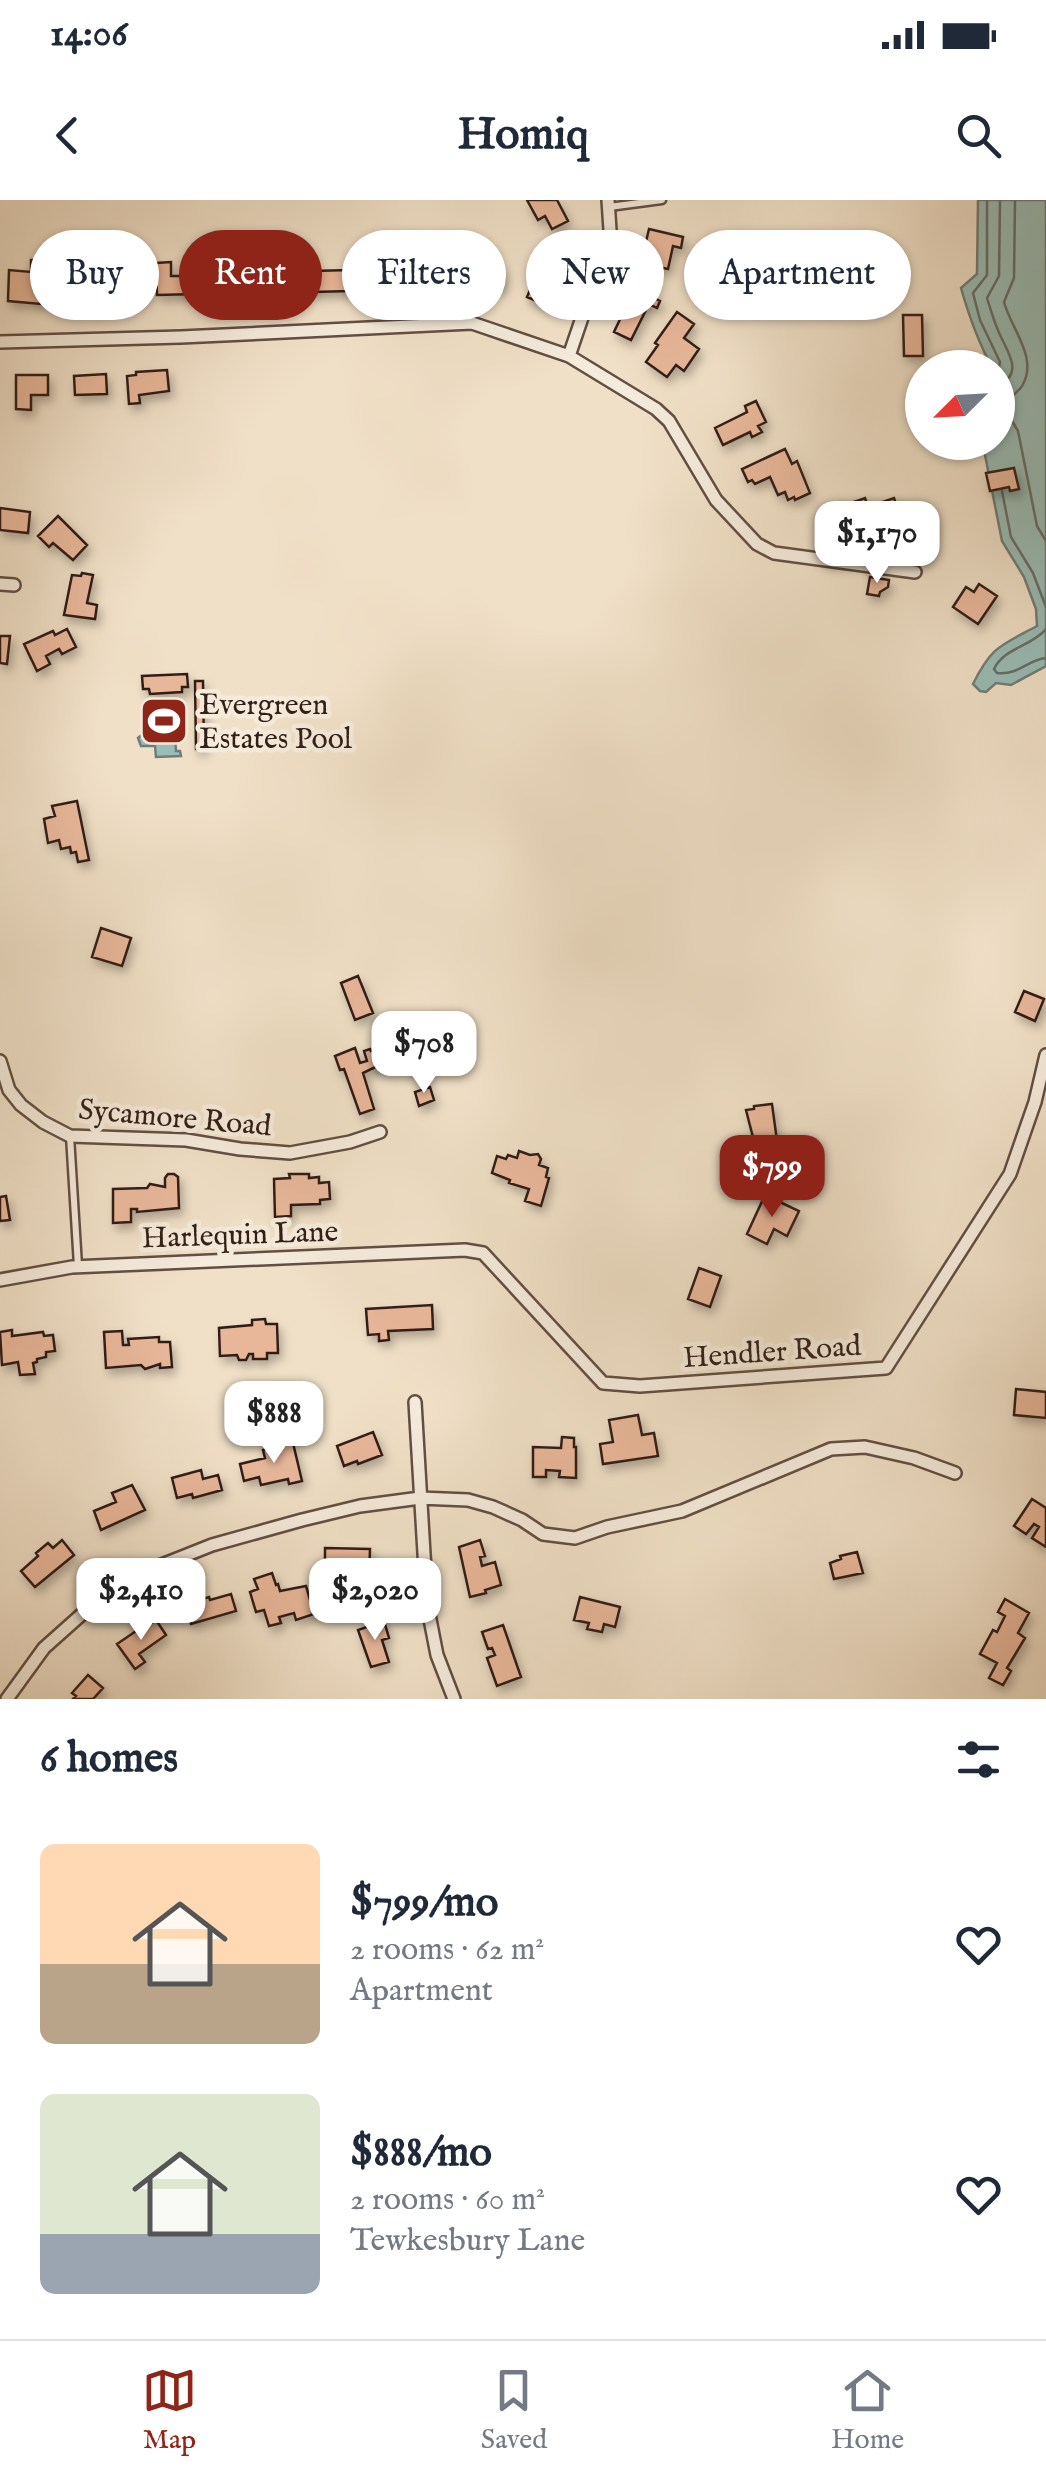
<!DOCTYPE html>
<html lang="en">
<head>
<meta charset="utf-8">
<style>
  :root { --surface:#fff; --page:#f6f6f7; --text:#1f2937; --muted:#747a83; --line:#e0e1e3; --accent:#8f2418 }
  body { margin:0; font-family:"IM FELL English",serif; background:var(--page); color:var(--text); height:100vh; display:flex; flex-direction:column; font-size:38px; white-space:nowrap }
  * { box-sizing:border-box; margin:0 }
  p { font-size:32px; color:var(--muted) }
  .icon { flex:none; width:55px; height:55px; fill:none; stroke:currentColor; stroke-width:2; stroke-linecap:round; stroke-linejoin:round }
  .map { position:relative; height:1499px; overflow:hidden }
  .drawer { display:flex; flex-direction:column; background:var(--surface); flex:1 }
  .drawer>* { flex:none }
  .banner { position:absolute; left:30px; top:30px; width:988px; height:90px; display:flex; gap:20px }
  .needle { width:65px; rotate:246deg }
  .fabs { position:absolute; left:905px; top:150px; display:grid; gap:20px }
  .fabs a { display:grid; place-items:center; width:110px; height:110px; border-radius:50%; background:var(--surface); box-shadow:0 2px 8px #0004; font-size:50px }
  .price { position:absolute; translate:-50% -85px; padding:0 22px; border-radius:20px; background:#fff; color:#222; font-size:32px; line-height:65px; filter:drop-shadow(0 2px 5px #0008) }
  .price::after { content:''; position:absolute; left:50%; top:60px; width:30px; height:22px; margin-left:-15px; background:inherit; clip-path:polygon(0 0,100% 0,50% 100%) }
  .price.active { background:var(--accent); color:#fff }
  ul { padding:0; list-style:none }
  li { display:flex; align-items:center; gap:30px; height:250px; padding:0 40px }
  li span { display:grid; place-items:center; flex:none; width:280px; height:200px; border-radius:15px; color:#555 }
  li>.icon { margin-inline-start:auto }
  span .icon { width:120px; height:120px; fill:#fffc; stroke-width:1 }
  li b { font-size:42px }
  h2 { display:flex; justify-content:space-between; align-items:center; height:120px; padding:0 40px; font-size:42px }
  .chip { padding:0 35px; border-radius:45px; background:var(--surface); box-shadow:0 2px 8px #0004; font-size:35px; line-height:90px }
  .chip.active { background:var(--accent); color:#fff }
  .status { display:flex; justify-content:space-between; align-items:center; height:70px; padding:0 50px; background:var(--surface); direction:ltr }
  .status svg { height:28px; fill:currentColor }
  header { display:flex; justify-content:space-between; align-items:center; height:130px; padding:0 40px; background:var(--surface); font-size:45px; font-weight:700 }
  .tab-bar { display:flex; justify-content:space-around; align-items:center; height:140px; border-top:2px solid var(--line); background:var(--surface); font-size:28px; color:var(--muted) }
  .tab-bar a { display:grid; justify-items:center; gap:5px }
  .tab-bar .active { color:var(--accent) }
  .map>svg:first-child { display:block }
  .water { fill:#9abdb7; stroke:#717e77; stroke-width:2.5 }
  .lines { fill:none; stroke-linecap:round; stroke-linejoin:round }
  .shore { stroke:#666e67; stroke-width:2.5 }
  .building { fill:#e8b79a; stroke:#331f17; stroke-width:2.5; filter:url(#shadow) }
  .lane-casing { stroke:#624f43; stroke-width:11 }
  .street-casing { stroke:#624f43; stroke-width:16 }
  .lane { stroke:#f5ebdb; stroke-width:6 }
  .street { stroke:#f5ebdb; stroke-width:11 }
  .labels { text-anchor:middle; stroke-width:9; stroke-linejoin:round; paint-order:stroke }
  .poi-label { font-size:30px; fill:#331f17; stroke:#f5ebdb; text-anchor:start }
  .street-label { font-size:30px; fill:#331f17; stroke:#f5ebdb }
</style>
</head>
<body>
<div class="status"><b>14:06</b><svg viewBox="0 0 49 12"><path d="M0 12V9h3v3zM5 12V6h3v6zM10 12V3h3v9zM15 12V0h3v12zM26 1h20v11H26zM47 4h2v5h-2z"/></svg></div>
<header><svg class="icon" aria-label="back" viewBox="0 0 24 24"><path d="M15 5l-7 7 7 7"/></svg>Homiq<svg class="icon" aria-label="search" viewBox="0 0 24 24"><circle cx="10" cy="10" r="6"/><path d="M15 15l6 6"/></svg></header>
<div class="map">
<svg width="1046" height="1499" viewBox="0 0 1046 1499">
  <defs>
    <filter id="shadow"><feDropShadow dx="3.5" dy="6" stdDeviation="5" flood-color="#0004"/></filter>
  </defs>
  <rect width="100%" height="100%" fill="#f0e0c7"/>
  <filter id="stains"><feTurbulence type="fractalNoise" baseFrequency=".002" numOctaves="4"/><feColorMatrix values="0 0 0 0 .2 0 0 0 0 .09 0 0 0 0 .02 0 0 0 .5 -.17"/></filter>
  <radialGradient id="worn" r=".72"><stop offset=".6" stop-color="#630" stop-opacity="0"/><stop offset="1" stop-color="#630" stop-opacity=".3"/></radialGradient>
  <path class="water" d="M978 0H1046V466L1011 485 996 483 986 492 980 491 973 484C992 446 1000 446 1037 426L1036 409 1024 377 1002 341 983 245 998 242 1001 236 998 222V168L992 167C978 142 969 116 961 88L977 74Z
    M177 504V509L173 510 176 551H180L181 556 156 557 155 546H141L138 538 144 533H154L153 505Z"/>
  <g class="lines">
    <path class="shore" d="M987 0V75L973 93 980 120 1000 162 998 173
      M1015 0 1014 78 1004 102C1011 129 1039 158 1022 186 1016 195 1005 200 999 207L1012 221 1018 231 1037 326 1046 341
      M998 188C1022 172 1011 158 1001 137 995 125 991 111 987 98L999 76 1000 0
      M1002 291 1011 337 1033 373 1046 407
      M1046 429C1032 446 1004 448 994 469L997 473C1020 475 1027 460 1046 458"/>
  </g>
  <path class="building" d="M527 0H557L568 21 552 29 545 16 538 20Z
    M649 29 683 37 681 48 673 46 668 69 641 63Z
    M277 49 278 61 282 63 283 72H300L301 89 261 91 260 72 263 71 262 65H264L263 50Z
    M419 49H432V57L450 56 451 74H436L437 89H419Z
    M536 57 562 69 549 106 527 97 536 76 529 73Z
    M31 60H41V104L8 101 9 70 31 72Z
    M365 60H388V66H394V70H405V88L365 89Z
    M171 62V76H196L197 94 157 95 156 63Z
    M469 67 503 68 502 87 468 86Z
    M351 70V91L312 92V71Z
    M246 74 247 93 207 95 206 76Z
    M135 80 136 82H143L144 95H136L137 98 119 99V102L106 103 105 82Z
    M63 81H92V97L63 99V97H54V83Z
    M635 88 660 101 657 108 649 104 631 140 614 132Z
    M677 112 694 124 684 138 699 149 684 171 676 165 667 177 646 162 658 145 655 143Z
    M903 115H922L923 156H904Z
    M167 170 169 191 139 195 140 203 129 204 127 176 136 175V172Z
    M106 174 107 194 75 195 74 176Z
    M16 175H48V195H31V210L16 209Z
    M756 201 766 222 758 226 762 232 752 237 750 232 723 245 715 228 747 212 745 206Z
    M785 249 792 264 797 261 810 293 795 300 794 297 788 300 785 292 778 295 770 277 755 284 752 280 748 282 742 269Z
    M1014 268 1019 289 1010 291 1009 287 990 291 986 273Z
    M865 298 868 307 894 298 907 335 890 342 883 323 875 326 876 332 856 339 853 329 837 332 832 315 846 308 845 305Z
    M0 308 30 312 28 333 0 330Z
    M58 316 87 345 73 360 53 343 49 347 38 336Z
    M82 373 93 375 87 403 97 405 95 419 64 415 72 375 81 376Z
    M870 377 889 380 888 387 880 392 879 396 867 394Z
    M979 384 997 396 978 424 953 407 966 387 974 392Z
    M67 429 76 447 62 454 59 449 46 456 50 464 37 471 24 444 53 431 55 435Z
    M0 436H10L7 464 0 463Z
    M187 474 188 487H182V492L150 494 149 489H143L142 476Z
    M195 481H203L204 549H196Z
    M77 601 89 660 78 662 76 652 71 653 70 647 61 649 59 640 48 643 44 619 55 616 52 606Z
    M101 728 131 738 122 766 92 757Z
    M358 776 373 813 355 820 341 783Z
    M1024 791 1044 799 1035 821 1015 812Z
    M355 848 360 863 367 861 364 851 370 849 371 851 375 850 377 854 382 852 386 862 363 873 374 909 360 914 344 869 340 870 335 856Z
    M430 887 434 900 419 906 415 892Z
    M772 904 777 941 755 945 746 910 754 909V906Z
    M519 951 530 955 538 954 541 959 539 965 548 968 546 977 549 978 541 1006 525 1001 529 989 509 983 510 980 492 973 497 956 506 959 508 955 517 958Z
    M168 974H174L178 977 179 1008 137 1012V1009H131V1022L113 1023V989L147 988 150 984 165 987V978Z
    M289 974H309V978L319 977V983L329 982 330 999 320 1000V1004L291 1005V1016L275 1017 274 979 290 978Z
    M765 995 799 1011 787 1036 774 1029 767 1044 747 1034Z
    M6 996 10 1020 0 1021V997Z
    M699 1068 721 1076 710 1107 688 1099Z
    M432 1105 433 1129 388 1131 389 1140 379 1141V1134L368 1135 366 1109Z
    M265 1119 266 1124H277L278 1153H267V1159H253V1154H249L246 1160H239L237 1155 220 1156 219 1128 252 1125V1120Z
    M12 1130V1136L43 1132 44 1136 53 1135 55 1151 46 1152V1157L37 1159V1162L33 1163 35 1174 20 1175 18 1162 2 1165 0 1132Z
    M122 1131 123 1145H129L128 1139 159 1137V1142H170L172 1167 160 1168V1164L145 1169 141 1165 106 1168 104 1132Z
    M1016 1189 1046 1192V1218L1014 1215Z
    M638 1215 642 1235 654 1233 658 1256 603 1264 600 1244 613 1242 609 1220Z
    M373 1232 382 1255 358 1264 357 1261 344 1266 337 1246Z
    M562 1237 574 1238V1247H576V1278L559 1277 560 1271 546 1270V1277H533V1247L561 1248Z
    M293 1243 302 1281 289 1284 288 1279 261 1285 259 1277 244 1281 240 1264 265 1258 263 1250Z
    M201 1270 203 1279 218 1275 222 1290 193 1298 192 1294 177 1298 172 1278Z
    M132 1285 145 1310 101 1330 94 1311 116 1302 112 1293Z
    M1032 1299 1046 1308V1347L1032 1338 1039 1327 1034 1324 1026 1334 1014 1326Z
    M62 1340 74 1355 35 1387 21 1371 38 1356 36 1353 48 1343 53 1348Z
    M480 1340 485 1356 480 1357 482 1366 495 1362 501 1385 485 1390 486 1393 470 1397 459 1347Z
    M325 1348 370 1349 369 1380 325 1379Z
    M857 1352 863 1373 834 1379 830 1363 841 1359 840 1356Z
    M272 1373 276 1385 278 1384 280 1391 306 1386 314 1414 296 1420 294 1413 279 1417 281 1423 269 1426 264 1410 256 1412 250 1392 258 1389 254 1379Z
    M231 1394 236 1411 191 1424 185 1404 209 1397 210 1400Z
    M580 1397 620 1407 615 1427 604 1424 602 1432 587 1429 589 1423 574 1420Z
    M1005 1399 1029 1413 1018 1433 1025 1438 1007 1468 1011 1471 1003 1485 989 1478 997 1463 980 1454 993 1430 997 1432 1005 1416 998 1412Z
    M156 1420 166 1435 139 1454 145 1462 135 1469 117 1444 142 1427 143 1429Z
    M384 1421 389 1438 382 1440 389 1462 371 1467 358 1430Z
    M503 1425 521 1477 497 1486 487 1458 495 1455 492 1448 488 1449 482 1432Z
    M88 1475 103 1488 93 1499H73L76 1496 72 1493Z"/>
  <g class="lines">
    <g class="lane-casing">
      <path id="lane" d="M609 7 662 0
        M70 936 78 1066"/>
    </g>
    <g class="street-casing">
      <path id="street" d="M0 142 181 137 472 123 569 156 656 209 669 221 716 300 757 344 774 353 915 372
        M569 156 606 47 610 30 608 0
        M0 384 14 385
        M0 861 9 890 21 905 43 922 70 936 186 940 240 949 290 953 350 942 380 932
        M0 1080 72 1067 465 1050 483 1053 603 1183 640 1186 886 1168 1010 974 1035 902 1046 855
        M415 1202 427 1404 437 1455 454 1499
        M7 1499 44 1448 90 1407 134 1376 212 1345 302 1320 360 1306 420 1298 468 1300 493 1307 522 1320 543 1334 575 1338 607 1327 682 1311 831 1249 865 1247 914 1258 955 1273"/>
    </g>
    <use href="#lane" class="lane"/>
    <use href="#street" class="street"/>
  </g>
  <defs>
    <g id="stadium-square" transform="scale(2.5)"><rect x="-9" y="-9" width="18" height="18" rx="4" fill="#8f2418" stroke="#f5ebdb"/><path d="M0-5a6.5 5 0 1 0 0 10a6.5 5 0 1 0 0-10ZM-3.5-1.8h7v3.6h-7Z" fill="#fff"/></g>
  </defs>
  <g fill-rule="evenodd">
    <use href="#stadium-square" x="164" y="521"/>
  </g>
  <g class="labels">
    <g class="poi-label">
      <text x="199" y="514">Evergreen<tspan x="199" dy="34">Estates Pool</tspan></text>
    </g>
    <g class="street-label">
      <text transform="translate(175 917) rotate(5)" y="10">Sycamore Road</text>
      <text transform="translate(240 1034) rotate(-2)" y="10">Harlequin Lane</text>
      <text transform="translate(772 1151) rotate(-4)" y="10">Hendler Road</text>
    </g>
  </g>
  <rect width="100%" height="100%" filter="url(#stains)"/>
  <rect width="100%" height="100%" fill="url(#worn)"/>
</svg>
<div class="fabs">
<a><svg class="needle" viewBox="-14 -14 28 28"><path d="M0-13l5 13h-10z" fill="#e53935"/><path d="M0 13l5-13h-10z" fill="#747a83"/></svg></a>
</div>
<b class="price" style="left:877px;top:386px">$1,170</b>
<b class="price" style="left:424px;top:896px">$708</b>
<b class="price active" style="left:772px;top:1020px">$799</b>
<b class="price" style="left:274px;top:1266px">$888</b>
<b class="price" style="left:141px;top:1443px">$2,410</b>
<b class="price" style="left:375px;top:1443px">$2,020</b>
<div class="banner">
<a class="chip">Buy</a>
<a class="chip active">Rent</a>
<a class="chip">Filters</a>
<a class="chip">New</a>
<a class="chip">Apartment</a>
</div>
</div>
<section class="drawer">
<h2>6 homes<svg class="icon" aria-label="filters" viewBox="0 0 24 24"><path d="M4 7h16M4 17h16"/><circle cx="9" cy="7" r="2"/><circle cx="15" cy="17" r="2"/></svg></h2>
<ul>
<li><span style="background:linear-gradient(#ffd9b3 60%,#b9a48a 0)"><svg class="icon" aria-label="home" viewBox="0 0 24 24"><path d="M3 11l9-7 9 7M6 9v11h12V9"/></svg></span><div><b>$799/mo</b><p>2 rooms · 62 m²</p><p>Apartment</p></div><svg class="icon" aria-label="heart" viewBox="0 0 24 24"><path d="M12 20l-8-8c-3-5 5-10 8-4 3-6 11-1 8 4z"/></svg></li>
<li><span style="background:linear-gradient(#dfe7d0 70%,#9aa5b1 0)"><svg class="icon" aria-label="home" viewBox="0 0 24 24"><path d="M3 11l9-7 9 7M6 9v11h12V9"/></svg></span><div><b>$888/mo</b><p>2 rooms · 60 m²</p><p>Tewkesbury Lane</p></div><svg class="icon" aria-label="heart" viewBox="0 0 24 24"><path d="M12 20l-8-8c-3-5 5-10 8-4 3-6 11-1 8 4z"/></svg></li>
</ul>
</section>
<nav class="tab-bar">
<a class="active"><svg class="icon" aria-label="map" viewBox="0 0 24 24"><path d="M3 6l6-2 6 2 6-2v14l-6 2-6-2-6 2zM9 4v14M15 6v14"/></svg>Map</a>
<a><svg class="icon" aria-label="saved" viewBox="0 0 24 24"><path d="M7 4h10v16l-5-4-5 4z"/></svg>Saved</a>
<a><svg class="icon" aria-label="home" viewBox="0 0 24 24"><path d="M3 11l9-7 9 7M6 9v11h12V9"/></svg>Home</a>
</nav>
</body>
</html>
